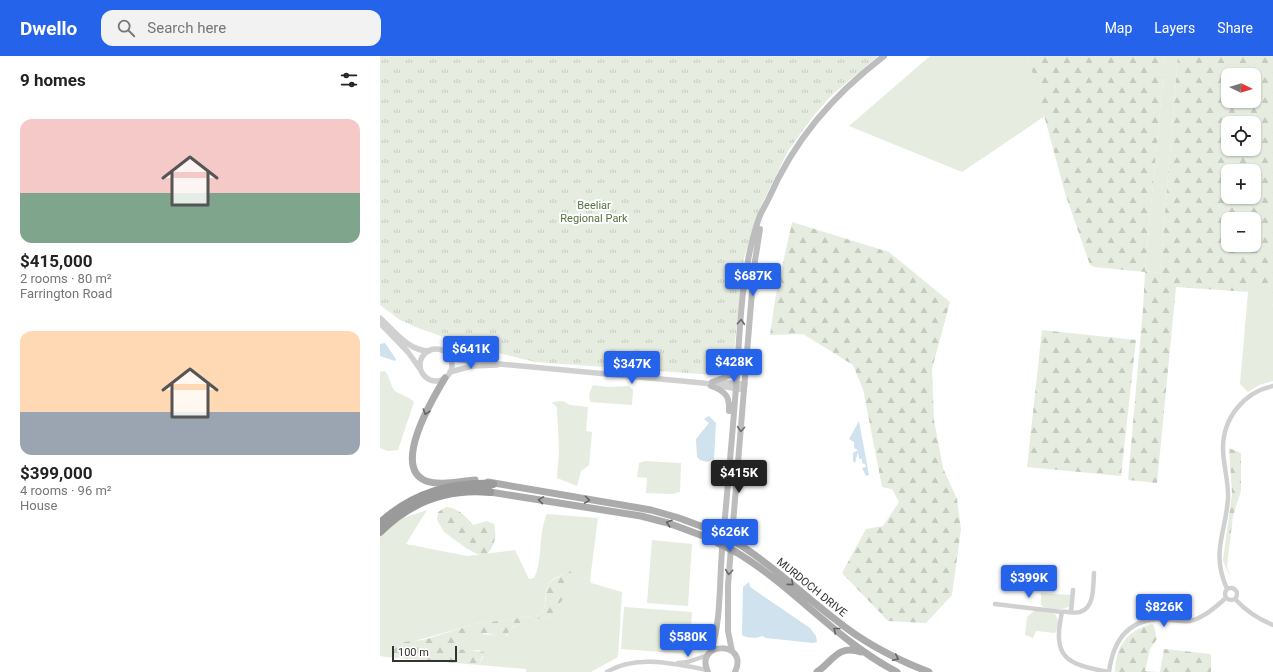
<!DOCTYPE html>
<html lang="en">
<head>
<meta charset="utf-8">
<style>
  :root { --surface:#fff; --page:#f2f2f2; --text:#222; --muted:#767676; --accent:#2563eb }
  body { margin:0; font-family:Roboto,sans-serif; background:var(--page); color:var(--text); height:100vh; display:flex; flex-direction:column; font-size:15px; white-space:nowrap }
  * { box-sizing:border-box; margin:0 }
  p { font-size:13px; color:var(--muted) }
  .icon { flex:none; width:22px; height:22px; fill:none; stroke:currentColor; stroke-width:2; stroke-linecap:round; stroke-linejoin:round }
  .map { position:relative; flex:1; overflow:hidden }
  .sheet { display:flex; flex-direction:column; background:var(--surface); width:380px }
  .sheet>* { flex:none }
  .needle { width:26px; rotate:95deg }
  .fabs { position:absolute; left:841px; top:12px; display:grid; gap:8px }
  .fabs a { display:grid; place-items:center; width:40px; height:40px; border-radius:8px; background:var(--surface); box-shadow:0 1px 3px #0004; font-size:20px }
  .scale { position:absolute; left:12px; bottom:10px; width:65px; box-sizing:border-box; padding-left:4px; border:2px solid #333; border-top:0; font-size:11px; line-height:14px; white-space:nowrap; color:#333; -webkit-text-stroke:3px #fff; paint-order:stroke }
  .price { position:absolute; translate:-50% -34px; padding:0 9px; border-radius:4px; background:var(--accent); color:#fff; font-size:13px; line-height:26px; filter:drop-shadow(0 1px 2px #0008) }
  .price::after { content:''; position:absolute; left:50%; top:24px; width:12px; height:9px; margin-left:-6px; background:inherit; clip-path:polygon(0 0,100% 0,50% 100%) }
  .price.current { background:#222; color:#fff }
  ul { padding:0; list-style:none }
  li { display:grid; align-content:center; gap:8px; height:212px; padding:0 20px }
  li span { display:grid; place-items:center; height:124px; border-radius:12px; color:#555 }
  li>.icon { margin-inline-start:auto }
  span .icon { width:72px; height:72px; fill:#fffc; stroke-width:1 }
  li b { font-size:17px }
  h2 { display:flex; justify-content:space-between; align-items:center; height:48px; padding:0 20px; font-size:17px }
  header { display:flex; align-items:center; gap:24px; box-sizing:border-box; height:56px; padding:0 20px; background:var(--accent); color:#fff }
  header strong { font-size:19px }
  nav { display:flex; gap:22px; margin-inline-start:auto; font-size:14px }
  .search { width:280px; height:36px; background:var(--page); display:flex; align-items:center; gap:10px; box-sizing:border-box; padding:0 14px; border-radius:12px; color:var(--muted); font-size:15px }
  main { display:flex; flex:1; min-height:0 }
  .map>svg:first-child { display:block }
  .green { fill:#e6ecdf }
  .forest { fill:url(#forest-firs); fill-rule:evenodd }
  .park { fill:url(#park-tufts) }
  .water { fill:#cfe2ee }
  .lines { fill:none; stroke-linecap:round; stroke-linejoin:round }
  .minor { stroke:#d0d0d0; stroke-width:4.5 }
  .tertiary { stroke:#d0d0d0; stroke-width:5.5 }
  .secondary { stroke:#bdbdbd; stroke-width:6 }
  .primary { stroke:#ababab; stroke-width:7 }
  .motorway { stroke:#9a9a9a; stroke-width:8 }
  .primary-bridge { stroke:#ababab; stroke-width:7 }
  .oneway { stroke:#6a6a6a }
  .oneway2 { stroke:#636363 }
  .labels { text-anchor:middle; stroke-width:4; stroke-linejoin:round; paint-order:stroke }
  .park-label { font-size:11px; fill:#56703f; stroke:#fff }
  .street-label { font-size:11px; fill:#333; stroke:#fff }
</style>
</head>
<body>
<header>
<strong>Dwello</strong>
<div class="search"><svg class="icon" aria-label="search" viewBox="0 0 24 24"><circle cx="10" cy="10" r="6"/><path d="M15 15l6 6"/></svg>Search here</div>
<nav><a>Map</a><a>Layers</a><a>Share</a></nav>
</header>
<main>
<section class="sheet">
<h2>9 homes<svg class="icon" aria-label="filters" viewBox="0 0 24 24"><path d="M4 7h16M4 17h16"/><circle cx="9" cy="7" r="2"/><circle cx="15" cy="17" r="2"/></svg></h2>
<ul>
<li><span style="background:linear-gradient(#f6c9c9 60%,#7fa58c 0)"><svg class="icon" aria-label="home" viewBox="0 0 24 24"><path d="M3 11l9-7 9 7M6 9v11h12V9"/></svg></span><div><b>$415,000</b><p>2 rooms · 80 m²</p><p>Farrington Road</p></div></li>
<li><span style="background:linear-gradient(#ffd9b3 65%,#9aa5b1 0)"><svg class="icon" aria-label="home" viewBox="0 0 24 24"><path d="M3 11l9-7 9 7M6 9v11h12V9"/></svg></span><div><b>$399,000</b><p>4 rooms · 96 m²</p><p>House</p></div></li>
</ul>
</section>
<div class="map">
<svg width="893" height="616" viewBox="0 0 893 616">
  <defs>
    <pattern id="forest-firs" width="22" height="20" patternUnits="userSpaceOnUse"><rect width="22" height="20" fill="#e6ecdf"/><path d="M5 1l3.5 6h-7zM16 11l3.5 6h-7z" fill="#c6cbc0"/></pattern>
    <pattern id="park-tufts" width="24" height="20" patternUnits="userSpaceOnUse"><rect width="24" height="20" fill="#e6ecdf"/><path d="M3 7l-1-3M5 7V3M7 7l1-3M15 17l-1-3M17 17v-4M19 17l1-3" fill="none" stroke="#c6cbc0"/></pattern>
  </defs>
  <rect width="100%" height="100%" fill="#fff"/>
  <path class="green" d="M550 0H648L665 60 582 116 469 70Z
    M785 0H798L780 217 765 215Z
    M876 222 893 250V325L879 329 868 336 860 328 868 236Z
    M5 315C10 321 10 329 15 335 22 340 29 340 34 346L18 394 8 395 0 392V316Z
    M213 329 227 331 249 330 253 334 252 349 210 346 209 338Z
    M183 345 190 349 208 351 206 375 212 376 209 409 201 415 197 430 177 422 179 395 177 351 172 347 173 346Z
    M265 405 301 407 300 436 292 438 266 437 267 422 257 421 259 407Z
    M47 454 26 488 87 500 135 494 149 523 154 522C163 506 158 477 167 458L218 462 210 524 211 527 242 536 238 601 211 616H146V613L99 609 103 601 99 594 85 595 78 593 77 590 78 583C96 573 109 581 127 580 133 564 155 565 170 560L184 518C180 520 173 522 170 526 162 535 169 550 160 559L95 568 3 594 6 601 0 600V480L17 464Z
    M272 484 312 488 308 550 267 547Z
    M661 537 691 539 690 550C683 555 671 553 663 551L661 548Z
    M244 551 312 556 309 598 241 593Z
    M655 554 675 558C679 564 679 571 675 577L656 575 653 582 645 579 647 561Z"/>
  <path class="forest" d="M648 0H785L765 215 780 217 798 0H893V250L876 223 868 236 796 231 777 427 748 424 763 253 765 216 715 211 710 209 685 137ZM848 19H874V45H848ZM848 67H874V93H848ZM848 115H874V141H848ZM848 163H874V189H848Z
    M412 166 509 196 570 246 552 313 554 364 563 412 577 443 581 473 572 539 546 567 508 565 462 517 486 473 503 470 519 446 512 433 502 431 483 333 473 309 423 278 390 279 395 244Z
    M662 274 756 284 741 420 647 411Z
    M849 392 861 397V435L853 460 847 510 851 524 843 504 852 438Z
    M66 451C79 452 85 460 93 469L107 465 114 468C117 479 115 491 106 499L97 498 86 492 64 476 57 464 58 456Z
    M186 515H190L195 522 187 538 170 560 142 567 133 571 124 582 106 577 78 583 77 590 78 593 104 596 99 609 6 601 3 594 5 588 43 584 95 568 160 559C168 551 164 539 168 529 172 521 182 522 186 515Z
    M772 568 774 570 777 583 770 593 765 615 778 616H735C736 590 746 575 772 568Z
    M784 593 831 598V616H780Z"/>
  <path class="park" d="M0 0H498L452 39 435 58 408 95 380 152 364 202 352 314 335 319 155 306 87 289 38 272 20 264 0 249Z"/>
  <path class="water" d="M5 287 16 303 15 305 0 300V288Z
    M329 360 336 367 334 403 327 406 320 404 317 401 316 383 329 367 324 363Z
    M479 365 489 419 486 420 482 412 486 411 485 408 482 407V403H479L478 396 475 407 473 405V397L478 394 474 392V386L469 383Z
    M369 526 370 531 430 572 436 580 437 586 433 587 386 582 382 580C377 583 366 582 362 579L363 531Z"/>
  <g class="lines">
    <path class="minor" d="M714 517C713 529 715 552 700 556 695 558 688 555 682 556 672 602 686 608 728 616
      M845 538a6 6 0 1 1 12 0a6 6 0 1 1-12 0Z
      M847 533C831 496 845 480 848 443 849 426 843 409 843 392 843 362 864 336 893 330
      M855 543C866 555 878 563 893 569
      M615 548 682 556
      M691 556 693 534
      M298 607 308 606 328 599
      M227 616C255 598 296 608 327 614
      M729 616C733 585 748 563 782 563 791 564 800 566 810 565 824 562 835 551 846 542"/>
    <path class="tertiary" d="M0 262C15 275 28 295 49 295
      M0 267 28 296 40 313
      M40 309a16 16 0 1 1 32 0a16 16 0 1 1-32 0Z
      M66 297 75 303 87 305 323 327 364 334
      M70 316 92 310 117 309
      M333 326 365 328"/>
    <path class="secondary" d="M332 326 351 319 357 310
      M331 330C345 335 350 340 349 355
      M331 595C342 564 339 517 343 483 348 428 353 373 357 318 360 266 362 211 379 162 381 156 385 150 388 144 414 84 452 40 504 0
      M352 595 348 575V529L374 211 380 173
      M328 616C313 585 370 584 355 616"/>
    <path class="primary" d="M65 322C53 342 11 411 46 425 60 430 80 425 95 424
      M108 426 271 454 299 462 326 472
      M110 436 261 460 288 467 326 481
      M357 487C393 509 423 539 456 564 484 587 515 603 549 616
      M356 496C414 531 457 585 517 616
      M437 616C453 605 458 588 481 596"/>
    <path class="motorway" d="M0 467C32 438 71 426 113 428
      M0 476C30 446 68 432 110 436"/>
    <path class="primary-bridge" d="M326 472 357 487
      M326 481 356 496"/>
  </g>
  <defs><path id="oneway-chevron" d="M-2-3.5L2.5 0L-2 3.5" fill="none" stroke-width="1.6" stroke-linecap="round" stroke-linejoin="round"/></defs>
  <g class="oneway">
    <use href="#oneway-chevron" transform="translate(361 266) rotate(-85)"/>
    <use href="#oneway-chevron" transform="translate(361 373) rotate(95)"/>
    <use href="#oneway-chevron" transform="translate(349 516) rotate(95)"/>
  </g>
  <g class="oneway2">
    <use href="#oneway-chevron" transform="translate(46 356) rotate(109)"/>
    <use href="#oneway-chevron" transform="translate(161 444) rotate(-171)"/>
    <use href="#oneway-chevron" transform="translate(207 444) rotate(9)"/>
    <use href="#oneway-chevron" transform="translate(289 467) rotate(-163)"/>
    <use href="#oneway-chevron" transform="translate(411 527) rotate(40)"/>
    <use href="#oneway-chevron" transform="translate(456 574) rotate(-141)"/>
    <use href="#oneway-chevron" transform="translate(516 602) rotate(25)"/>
  </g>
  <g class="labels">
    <g class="park-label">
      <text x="214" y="153">Beeliar<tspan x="214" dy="13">Regional Park</tspan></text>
    </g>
    <g class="street-label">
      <text transform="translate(432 531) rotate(39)" y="4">MURDOCH DRIVE</text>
    </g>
  </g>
</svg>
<div class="fabs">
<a><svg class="needle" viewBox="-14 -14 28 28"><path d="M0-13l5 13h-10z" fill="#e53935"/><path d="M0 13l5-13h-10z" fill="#767676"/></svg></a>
<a><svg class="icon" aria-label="locate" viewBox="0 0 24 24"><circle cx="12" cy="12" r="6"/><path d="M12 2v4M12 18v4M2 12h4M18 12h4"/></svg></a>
<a>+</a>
<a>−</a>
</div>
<div class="scale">100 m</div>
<b class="price" style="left:373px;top:241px">$687K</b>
<b class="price" style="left:91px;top:314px">$641K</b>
<b class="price" style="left:354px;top:327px">$428K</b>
<b class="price" style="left:252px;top:329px">$347K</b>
<b class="price current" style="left:359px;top:438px">$415K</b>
<b class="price" style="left:350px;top:497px">$626K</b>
<b class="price" style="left:649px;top:543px">$399K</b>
<b class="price" style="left:784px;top:572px">$826K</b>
<b class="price" style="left:308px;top:602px">$580K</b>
</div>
</main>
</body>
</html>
